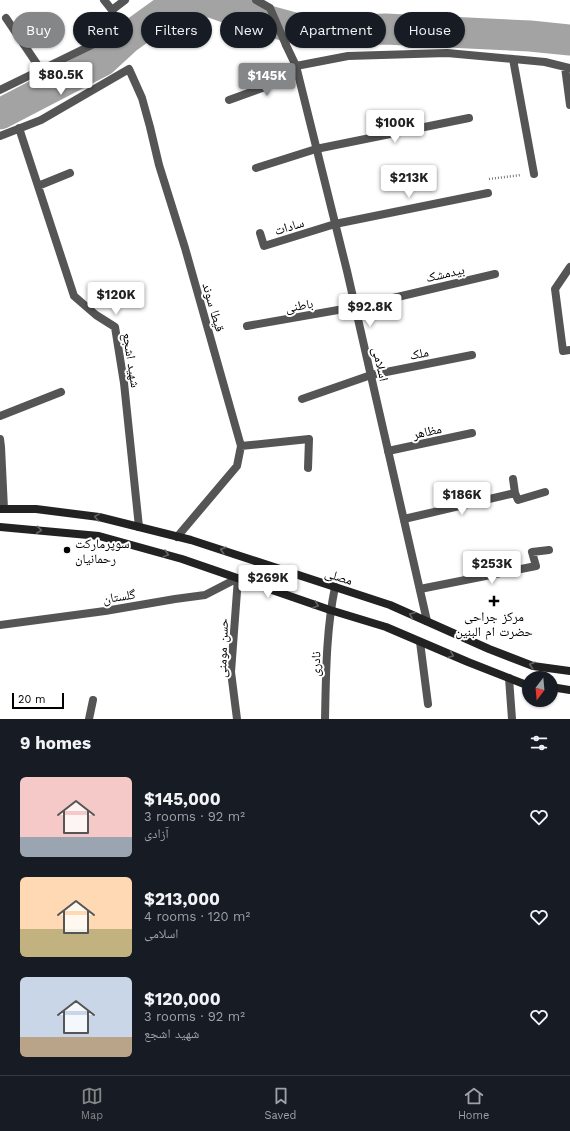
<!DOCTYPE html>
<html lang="en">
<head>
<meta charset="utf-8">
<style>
  :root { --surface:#171b24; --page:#20242c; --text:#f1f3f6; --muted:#9ea1a6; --line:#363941; --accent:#858687 }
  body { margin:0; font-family:"Work Sans","Noto Naskh Arabic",sans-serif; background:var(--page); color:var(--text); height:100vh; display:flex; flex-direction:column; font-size:15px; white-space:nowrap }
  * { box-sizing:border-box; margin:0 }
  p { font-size:13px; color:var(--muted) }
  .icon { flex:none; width:22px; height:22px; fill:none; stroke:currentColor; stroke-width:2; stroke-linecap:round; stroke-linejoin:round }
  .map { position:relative; height:719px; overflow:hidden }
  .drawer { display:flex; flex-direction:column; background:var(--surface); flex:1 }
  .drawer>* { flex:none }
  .hud { position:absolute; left:12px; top:12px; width:546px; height:36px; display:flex; gap:8px }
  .needle { width:26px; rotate:196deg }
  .tools { position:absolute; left:522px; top:671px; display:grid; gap:8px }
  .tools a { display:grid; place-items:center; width:36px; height:36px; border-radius:50%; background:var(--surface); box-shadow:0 1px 3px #0004; font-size:20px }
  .scale { position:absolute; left:12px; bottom:10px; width:52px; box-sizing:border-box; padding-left:4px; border:2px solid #000; border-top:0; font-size:11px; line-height:14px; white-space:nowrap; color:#000; -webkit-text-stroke:3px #fff; paint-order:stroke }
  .price { position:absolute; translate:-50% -34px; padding:0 9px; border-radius:4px; background:#fff; color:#222; font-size:13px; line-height:26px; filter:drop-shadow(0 1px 2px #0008) }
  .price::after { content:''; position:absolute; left:50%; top:24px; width:12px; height:9px; margin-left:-6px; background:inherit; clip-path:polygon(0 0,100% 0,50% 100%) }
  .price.on { background:var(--accent); color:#fff }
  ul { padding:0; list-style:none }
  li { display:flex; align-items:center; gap:12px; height:100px; padding:0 20px }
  li span { display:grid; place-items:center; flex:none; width:112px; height:80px; border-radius:6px; color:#555 }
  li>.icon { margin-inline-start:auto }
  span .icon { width:48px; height:48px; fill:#fffc; stroke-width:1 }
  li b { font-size:17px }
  h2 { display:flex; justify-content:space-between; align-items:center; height:48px; padding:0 20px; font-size:17px }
  .pill { padding:0 14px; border-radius:18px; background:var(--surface); box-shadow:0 1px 3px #0004; font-size:14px; line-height:36px }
  .pill.on { background:var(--accent); color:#fff }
  .tab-bar { display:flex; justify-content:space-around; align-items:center; height:56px; border-top:1px solid var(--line); background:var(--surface); font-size:11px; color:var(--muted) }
  .tab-bar a { display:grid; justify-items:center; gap:2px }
  .tab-bar .on { color:var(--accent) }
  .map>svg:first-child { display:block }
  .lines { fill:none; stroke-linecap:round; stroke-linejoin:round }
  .river { stroke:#a3a3a3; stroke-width:31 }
  .path { stroke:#777; stroke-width:2.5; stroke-dasharray:1 2; stroke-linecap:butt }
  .service { stroke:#555; stroke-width:8 }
  .minor { stroke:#555; stroke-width:8 }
  .tertiary { stroke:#555; stroke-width:8 }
  .secondary { stroke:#222; stroke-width:8 }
  .oneway { stroke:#646464 }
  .poi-dot { fill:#000; stroke:#fff; stroke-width:1.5 }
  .labels { text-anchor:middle; stroke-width:4; stroke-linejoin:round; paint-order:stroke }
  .street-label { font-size:13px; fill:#000; stroke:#fff }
  .poi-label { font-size:13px; fill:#000; stroke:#fff; text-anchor:start }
</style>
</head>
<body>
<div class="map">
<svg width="570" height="719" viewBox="0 0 570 719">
  <rect width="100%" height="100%" fill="#fff"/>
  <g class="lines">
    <path class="river" d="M205 0 250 16 309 32 385 29 530 36 570 40
      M0 114 102 61 126 39 162 13 191 0"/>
    <path class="path" d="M489 179 521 175"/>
    <path class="service" d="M570 267 555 289 563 351 570 350"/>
    <path class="minor" d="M104 0 112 10
      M256 0 270 8 286 45
      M6 18 41 70
      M513 59 534 174
      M296 66 348 56 447 53 545 62 570 68
      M565 67 570 105
      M0 90 98 42 112 31 115 20 112 10 125 0
      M229 100 298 75
      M19 128 74 296 96 315 115 327 124 383 139 527
      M0 136 41 120 129 69 142 98 150 127 159 165 185 248 241 446 237 466 177 537
      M256 168 316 149 469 118
      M38 186 70 173
      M260 233 264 246 335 224 488 193
      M247 326 355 307 495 274
      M302 399 371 375 472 355
      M0 416 61 392
      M0 439 1 447 4 509
      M241 446 309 439 308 468
      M388 451 472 433
      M513 479 515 493 518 500 545 492
      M404 519 515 493
      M420 589 536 566 532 552 549 550
      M0 625 105 611 175 599 205 595 238 578
      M420 642 428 704
      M509 678 512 719
      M89 719 93 700
      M237 719 231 672 238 578
      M325 719C326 675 326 631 335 587"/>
    <path class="tertiary" d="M286 45 296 66 347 271 427 621"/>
    <path class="secondary" d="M0 509H36L99 517 191 540 390 605 489 649 533 666 570 671
      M0 527 99 536 182 559 330 610 386 627 468 662 524 684H529
      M551 687 570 690"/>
  </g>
  <defs><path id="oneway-chevron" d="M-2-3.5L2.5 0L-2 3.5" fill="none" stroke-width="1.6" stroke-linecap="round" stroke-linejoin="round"/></defs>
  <g class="oneway">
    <use href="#oneway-chevron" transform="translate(97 517) rotate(-170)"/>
    <use href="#oneway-chevron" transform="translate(39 530) rotate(6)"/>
    <use href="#oneway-chevron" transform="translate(223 550) rotate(-162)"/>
    <use href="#oneway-chevron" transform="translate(166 554) rotate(15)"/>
    <use href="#oneway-chevron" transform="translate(316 605) rotate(19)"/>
    <use href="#oneway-chevron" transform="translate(412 615) rotate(-157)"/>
    <use href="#oneway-chevron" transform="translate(451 655) rotate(23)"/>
    <use href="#oneway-chevron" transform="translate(532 665) rotate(-163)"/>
  </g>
  <g class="poi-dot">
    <circle cx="67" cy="550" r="4"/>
    <path d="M492 595h4v4h4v4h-4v4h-4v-4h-4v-4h4z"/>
  </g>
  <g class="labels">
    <g class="street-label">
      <text transform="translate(289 226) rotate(-17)" y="5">سادات</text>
      <text transform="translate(445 273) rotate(-13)" y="5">بیدمشک</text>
      <text transform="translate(299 305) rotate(-10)" y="5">باطنی</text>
      <text transform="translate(214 307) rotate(74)" y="5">قیطا سوند</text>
      <text transform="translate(419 353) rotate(-11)" y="5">ملک</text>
      <text transform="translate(132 360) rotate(81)" y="5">شهید اشجع</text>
      <text transform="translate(381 364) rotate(77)" y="5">اسلامی</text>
      <text transform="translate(427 431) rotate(-12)" y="5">مظاهر</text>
      <text transform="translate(339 576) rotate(18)" y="5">مصلی</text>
      <text transform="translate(119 596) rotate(-9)" y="5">گلستان</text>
      <text transform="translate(222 648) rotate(-88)" y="5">حسن مومنی</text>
      <text transform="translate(315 664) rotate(-88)" y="5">نادری</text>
    </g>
    <g class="poi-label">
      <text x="75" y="548">سوپرمارکت<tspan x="75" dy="15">رحمانیان</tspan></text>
      <text x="494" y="621" text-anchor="middle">مرکز جراحی<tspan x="494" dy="15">حضرت ام البنین</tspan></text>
    </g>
  </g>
</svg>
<div class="tools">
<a><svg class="needle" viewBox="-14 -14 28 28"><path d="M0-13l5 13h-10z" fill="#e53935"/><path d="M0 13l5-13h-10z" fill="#9ea1a6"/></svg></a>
</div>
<div class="scale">20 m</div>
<b class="price" style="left:61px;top:96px">$80.5K</b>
<b class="price on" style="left:267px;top:97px">$145K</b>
<b class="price" style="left:395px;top:144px">$100K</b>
<b class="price" style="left:409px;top:199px">$213K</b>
<b class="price" style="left:116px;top:316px">$120K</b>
<b class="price" style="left:370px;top:328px">$92.8K</b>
<b class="price" style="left:462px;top:516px">$186K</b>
<b class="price" style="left:492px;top:585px">$253K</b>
<b class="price" style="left:268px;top:599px">$269K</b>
<div class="hud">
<a class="pill on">Buy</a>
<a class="pill">Rent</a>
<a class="pill">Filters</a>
<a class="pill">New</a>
<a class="pill">Apartment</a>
<a class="pill">House</a>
</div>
</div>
<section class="drawer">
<h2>9 homes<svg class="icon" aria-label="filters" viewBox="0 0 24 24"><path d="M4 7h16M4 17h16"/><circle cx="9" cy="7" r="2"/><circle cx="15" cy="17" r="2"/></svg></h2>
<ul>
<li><span style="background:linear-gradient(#f6c9c9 75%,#9aa5b1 0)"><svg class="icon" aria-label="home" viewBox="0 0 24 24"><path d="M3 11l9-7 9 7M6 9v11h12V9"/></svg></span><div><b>$145,000</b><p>3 rooms · 92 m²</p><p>آزادی</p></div><svg class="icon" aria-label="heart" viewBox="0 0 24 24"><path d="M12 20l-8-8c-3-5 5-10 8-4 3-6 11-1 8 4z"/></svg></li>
<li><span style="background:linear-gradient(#ffd9b3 65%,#c2b280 0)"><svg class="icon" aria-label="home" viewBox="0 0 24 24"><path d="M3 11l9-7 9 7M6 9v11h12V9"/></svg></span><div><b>$213,000</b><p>4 rooms · 120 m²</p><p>اسلامی</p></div><svg class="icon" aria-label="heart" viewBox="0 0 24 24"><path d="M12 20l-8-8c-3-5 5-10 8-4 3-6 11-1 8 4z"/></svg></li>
<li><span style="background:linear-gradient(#c9d6e8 75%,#b9a48a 0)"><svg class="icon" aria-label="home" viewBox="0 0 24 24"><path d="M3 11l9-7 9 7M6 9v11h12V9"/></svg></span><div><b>$120,000</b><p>3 rooms · 92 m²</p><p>شهید اشجع</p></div><svg class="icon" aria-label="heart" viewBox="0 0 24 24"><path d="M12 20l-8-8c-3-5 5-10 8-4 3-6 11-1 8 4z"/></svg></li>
</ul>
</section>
<nav class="tab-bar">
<a class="on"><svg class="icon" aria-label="map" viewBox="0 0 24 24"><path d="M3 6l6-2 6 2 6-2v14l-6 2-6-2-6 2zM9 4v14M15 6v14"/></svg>Map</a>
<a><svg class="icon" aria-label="saved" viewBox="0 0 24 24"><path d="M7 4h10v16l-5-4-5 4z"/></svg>Saved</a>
<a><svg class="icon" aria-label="home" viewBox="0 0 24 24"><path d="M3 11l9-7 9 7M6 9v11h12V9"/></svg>Home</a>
</nav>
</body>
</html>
